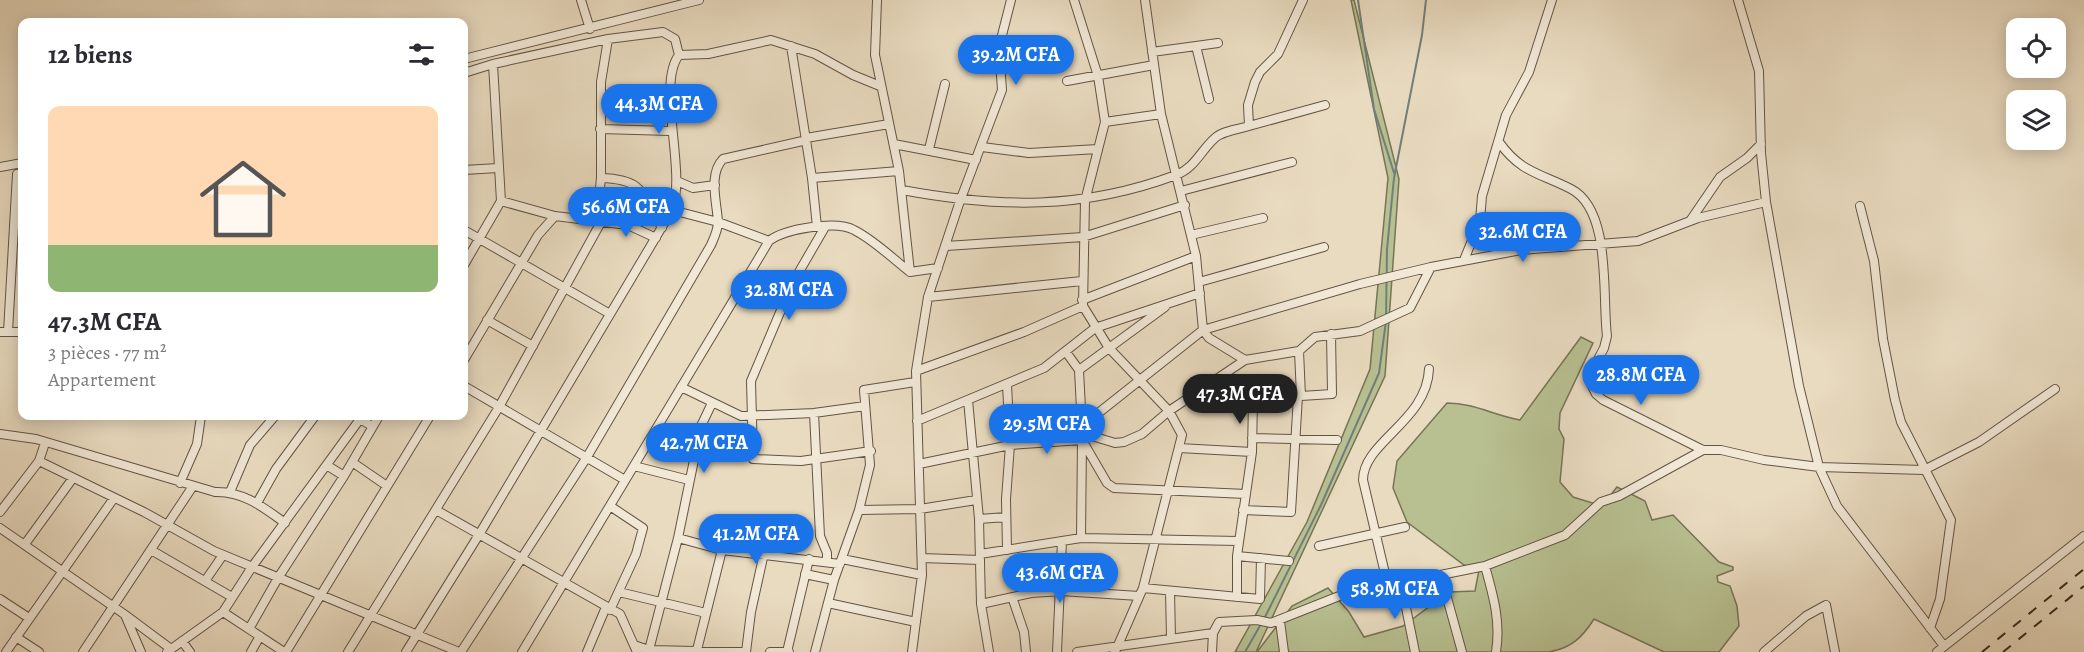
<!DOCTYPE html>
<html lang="fr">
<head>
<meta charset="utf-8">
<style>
  :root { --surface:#fff; --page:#f2f2f3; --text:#2b2b33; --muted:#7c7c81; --accent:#1a73e8 }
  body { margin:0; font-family:Alegreya,serif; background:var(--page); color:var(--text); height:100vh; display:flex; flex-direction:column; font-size:22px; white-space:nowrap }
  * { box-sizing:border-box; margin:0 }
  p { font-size:20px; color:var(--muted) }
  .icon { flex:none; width:33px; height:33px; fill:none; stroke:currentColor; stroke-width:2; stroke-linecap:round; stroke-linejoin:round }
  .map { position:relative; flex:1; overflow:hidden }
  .panel { position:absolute; left:18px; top:18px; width:450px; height:402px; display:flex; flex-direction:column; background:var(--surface); border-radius:12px; box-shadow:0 3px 15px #0003 }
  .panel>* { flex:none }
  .buttons { position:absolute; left:2006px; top:18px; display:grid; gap:12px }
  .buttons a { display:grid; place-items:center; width:60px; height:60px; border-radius:12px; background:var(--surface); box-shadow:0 3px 15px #0003; font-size:30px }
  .price { position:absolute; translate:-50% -51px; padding:0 14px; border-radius:21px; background:var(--accent); color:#fff; font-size:20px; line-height:39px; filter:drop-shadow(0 2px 3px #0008) }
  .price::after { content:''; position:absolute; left:50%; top:36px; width:18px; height:14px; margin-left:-9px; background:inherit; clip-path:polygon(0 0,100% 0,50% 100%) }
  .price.selected { background:#222; color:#fff }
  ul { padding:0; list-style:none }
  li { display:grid; align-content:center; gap:12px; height:318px; padding:0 30px }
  li span { display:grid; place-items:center; height:186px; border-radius:12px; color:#555 }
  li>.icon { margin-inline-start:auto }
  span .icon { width:108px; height:108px; fill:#fffc; stroke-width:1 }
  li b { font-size:26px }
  h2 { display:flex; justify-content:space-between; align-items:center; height:72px; padding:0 30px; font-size:26px }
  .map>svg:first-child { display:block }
  .green { fill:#b8c091; stroke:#777457; stroke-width:1.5 }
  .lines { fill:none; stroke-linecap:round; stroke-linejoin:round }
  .stream { stroke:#717f7b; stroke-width:2 }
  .minor-casing { stroke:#635446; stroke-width:10 }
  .minor { stroke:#f1e8d6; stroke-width:8 }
  .rail { stroke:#36271d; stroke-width:2; stroke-dasharray:10 10; stroke-linecap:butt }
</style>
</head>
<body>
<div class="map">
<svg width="2084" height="652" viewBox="0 0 2084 652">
  <rect width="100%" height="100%" fill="#e9dbc0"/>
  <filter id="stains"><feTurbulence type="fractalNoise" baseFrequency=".00333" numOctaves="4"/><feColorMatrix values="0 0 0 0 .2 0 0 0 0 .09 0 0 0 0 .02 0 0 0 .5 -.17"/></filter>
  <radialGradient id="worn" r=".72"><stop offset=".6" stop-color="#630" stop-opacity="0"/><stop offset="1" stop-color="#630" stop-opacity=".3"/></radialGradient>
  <path class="green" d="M1351 0H1354L1399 179 1385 376 1256 652H1235L1307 522 1370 369 1388 178Z
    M1581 337 1593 343 1560 413 1559 429 1564 439 1560 482 1573 497 1602 506 1617 487 1645 501 1652 520 1673 515 1719 562 1733 567V570L1717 576 1718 582 1730 586 1737 606 1739 626 1719 652H1664L1594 619C1582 638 1571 648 1549 652H1257L1292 606 1328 588 1349 612 1364 637 1403 626 1449 592 1475 591 1479 570 1464 565 1407 522 1393 488 1397 461 1447 403C1474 403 1493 415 1520 420Z"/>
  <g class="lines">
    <path class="stream" d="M1358 0 1374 109 1394 173
      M1264 619 1321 505 1379 373 1386 321 1387 249 1394 178 1422 35 1426 0
      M1245 652 1261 624"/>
    <g class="minor-casing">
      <path id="minor" d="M581 0 590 29
        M877 0 875 55 899 171 910 272
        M1074 0 1098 76 1105 122 1085 201 1083 306 1109 348 1169 411 1182 435 1143 588 1115 652
        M1145 0 1161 114 1196 256 1203 330 1209 338 1245 360 1299 351 1315 337 1360 331 1410 308 1431 267 1521 250 1638 241 1698 218 1766 202
        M1738 0 1759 71 1761 153 1766 202 1799 386 1819 467 1837 506 1944 646
        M608 39 601 82V178C644 179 643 194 662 228
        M791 46 812 178 817 227
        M1196 46 1209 99
        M1152 52 1218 43
        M679 55 708 54 771 40 815 54 853 75 880 86
        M464 59 699 0
        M464 73 493 64
        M1067 81 1154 65
        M1105 122 1161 114
        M1249 126 1325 105
        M600 129 671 131
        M806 138 889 124
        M1499 142C1521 173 1540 173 1571 189 1612 210 1602 297 1607 336L1604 348 1588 378 1596 394 1603 400 1703 450H1721L1764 460 1819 467 1924 470 1979 442 2055 389
        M894 144 976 160
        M982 147 1029 153 1098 149
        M929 149 945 84
        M0 167 22 163
        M464 170 498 168
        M812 178 899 171
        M677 181 693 188 715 185
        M902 190C999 208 1082 210 1176 175 1195 168 1201 150 1215 138 1222 131 1239 129 1249 126L1248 105 1255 82 1260 72 1278 54 1303 0
        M1181 191 1292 162
        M501 201 493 64 608 39 663 32 675 39 679 55
        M1860 206 1874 261 1883 339 1895 400 1901 422 1951 520 1940 599 1930 628
        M672 210 718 222 769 241C784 229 836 220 854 230 874 240 892 258 910 272L938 268
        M1690 221 1720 177 1747 158 1761 144
        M825 227 792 284 751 381 753 459 801 461 871 451
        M464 230 610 314
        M1191 235 1263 218
        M946 246 1083 237 1185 205
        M1464 260 1480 221 1482 196 1506 115 1529 72 1552 0
        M464 265 501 201 555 216
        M1199 282 1324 247
        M928 297 1082 281
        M1082 300 1196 256
        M487 320 533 346
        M0 332H22
        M8 332 17 174
        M1299 351 1301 396
        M1066 352 1079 370 1082 429
        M464 360 538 235 555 216 628 225 656 238
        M1079 370 1165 307
        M916 371 1024 332 1083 306
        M1007 384 1010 445 1006 499 1007 550
        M464 386 625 480
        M681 387 741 416 814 413 865 406
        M968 400 979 519
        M814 413 820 536 827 553V561
        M917 421 1044 368 1095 328 1200 293
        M1082 426 1203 330 1360 284 1431 267
        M1082 433 1115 443 1124 442 1142 434 1169 411 1245 360
        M0 434 36 439 215 492C243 491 263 507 285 523
        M1252 438 1337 440
        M1179 448 1252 452
        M39 461 144 512 214 551 459 652
        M352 462 387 486
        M919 464 1010 445 1082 440 1107 483 1114 488 1246 494
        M634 466 689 480
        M344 476 379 416
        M180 483 197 444 201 416
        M230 492 250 445 275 416
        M257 503 276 469 315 416
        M610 506 643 528 636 554 610 610
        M436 510 620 614 637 652
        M859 510 920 509 976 500
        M1243 510 1291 512 1298 396
        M0 512 39 461 45 443
        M0 528 124 614 171 649
        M678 538 722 550 840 564
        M1081 538 1082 441
        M25 544 73 478
        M1319 546 1405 527
        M151 550 232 597
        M980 554 1081 538 1239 541
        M1237 556 1289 561
        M922 558 980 560
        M842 559 922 575
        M1485 566C1493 595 1501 621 1496 652
        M805 574 834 580
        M1441 576 1462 652
        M205 581 223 555
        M1387 582 1401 583 1485 566 1565 535 1601 502 1619 496 1703 450
        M1401 583 1415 652
        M1143 588 1260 599 1261 558
        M1170 591 1171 638
        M619 592 706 613
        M1012 597 1024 632 1026 652
        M1237 597V556L1252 452 1253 399 1332 394 1331 334
        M0 599 29 618
        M828 603 916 622
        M981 604 1031 593 1061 591 1139 596
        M223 612 284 652
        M125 615 141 652
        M1280 621 1284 652
        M249 629 278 578 344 476 328 466
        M16 637 39 652
        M182 641 190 652
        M634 645 649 650 743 652
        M649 650 678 538 701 426 712 403
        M697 650 722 550
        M6 652 114 498
        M83 652 193 486
        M167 652 223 612 252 567 360 419 372 426
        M251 652 260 636
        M286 652 430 416
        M348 652 499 407 601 222 598 208 601 178
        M406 652 480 533 672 210C687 172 656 85 679 55
        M461 652 587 457 711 245C714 238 718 230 718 222 717 203 708 174 723 159L807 140
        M522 652 769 241
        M587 652 606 607
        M746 652 751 612 764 553
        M770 652H789
        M787 652 809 559
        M815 652 834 580 859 510 870 465 864 390 915 382
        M912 652 922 575 916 371 928 297 960 201 1002 90 999 47 1011 0
        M989 652 981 604 979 519 1006 517
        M1057 652 1062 541
        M1077 652 1213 633
        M1212 652 1213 633 1219 622 1257 620 1271 623 1362 587 1387 582 1363 480C1363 442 1427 421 1429 369
        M1764 652 1806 616 1826 605 1835 652
        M1937 652 2084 536"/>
    </g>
    <use href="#minor" class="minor"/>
    <path class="rail" d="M1982 652 2084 569
      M2003 652 2084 586"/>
  </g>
  <rect width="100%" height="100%" filter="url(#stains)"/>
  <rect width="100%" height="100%" fill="url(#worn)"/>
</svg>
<div class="buttons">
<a><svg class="icon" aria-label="locate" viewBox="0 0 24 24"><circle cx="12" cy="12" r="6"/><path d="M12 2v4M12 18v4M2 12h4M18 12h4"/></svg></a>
<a><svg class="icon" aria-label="layers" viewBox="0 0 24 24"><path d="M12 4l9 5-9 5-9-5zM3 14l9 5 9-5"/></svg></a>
</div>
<b class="price" style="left:1016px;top:86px">39.2M CFA</b>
<b class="price" style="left:659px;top:135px">44.3M CFA</b>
<b class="price" style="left:626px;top:238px">56.6M CFA</b>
<b class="price" style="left:1523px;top:263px">32.6M CFA</b>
<b class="price" style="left:789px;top:321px">32.8M CFA</b>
<b class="price" style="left:1641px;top:406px">28.8M CFA</b>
<b class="price selected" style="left:1240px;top:425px">47.3M CFA</b>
<b class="price" style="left:1047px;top:455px">29.5M CFA</b>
<b class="price" style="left:704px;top:474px">42.7M CFA</b>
<b class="price" style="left:756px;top:565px">41.2M CFA</b>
<b class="price" style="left:1060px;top:604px">43.6M CFA</b>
<b class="price" style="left:1395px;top:620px">58.9M CFA</b>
<section class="panel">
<h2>12 biens<svg class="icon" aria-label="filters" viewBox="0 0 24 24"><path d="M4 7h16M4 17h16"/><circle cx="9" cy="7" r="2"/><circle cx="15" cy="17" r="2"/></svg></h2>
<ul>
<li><span style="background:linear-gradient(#ffd9b3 75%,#8fb573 0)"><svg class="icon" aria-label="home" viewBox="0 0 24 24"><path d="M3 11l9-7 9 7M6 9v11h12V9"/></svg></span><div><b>47.3M CFA</b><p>3 pièces · 77 m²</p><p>Appartement</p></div></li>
</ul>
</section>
</div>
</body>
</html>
